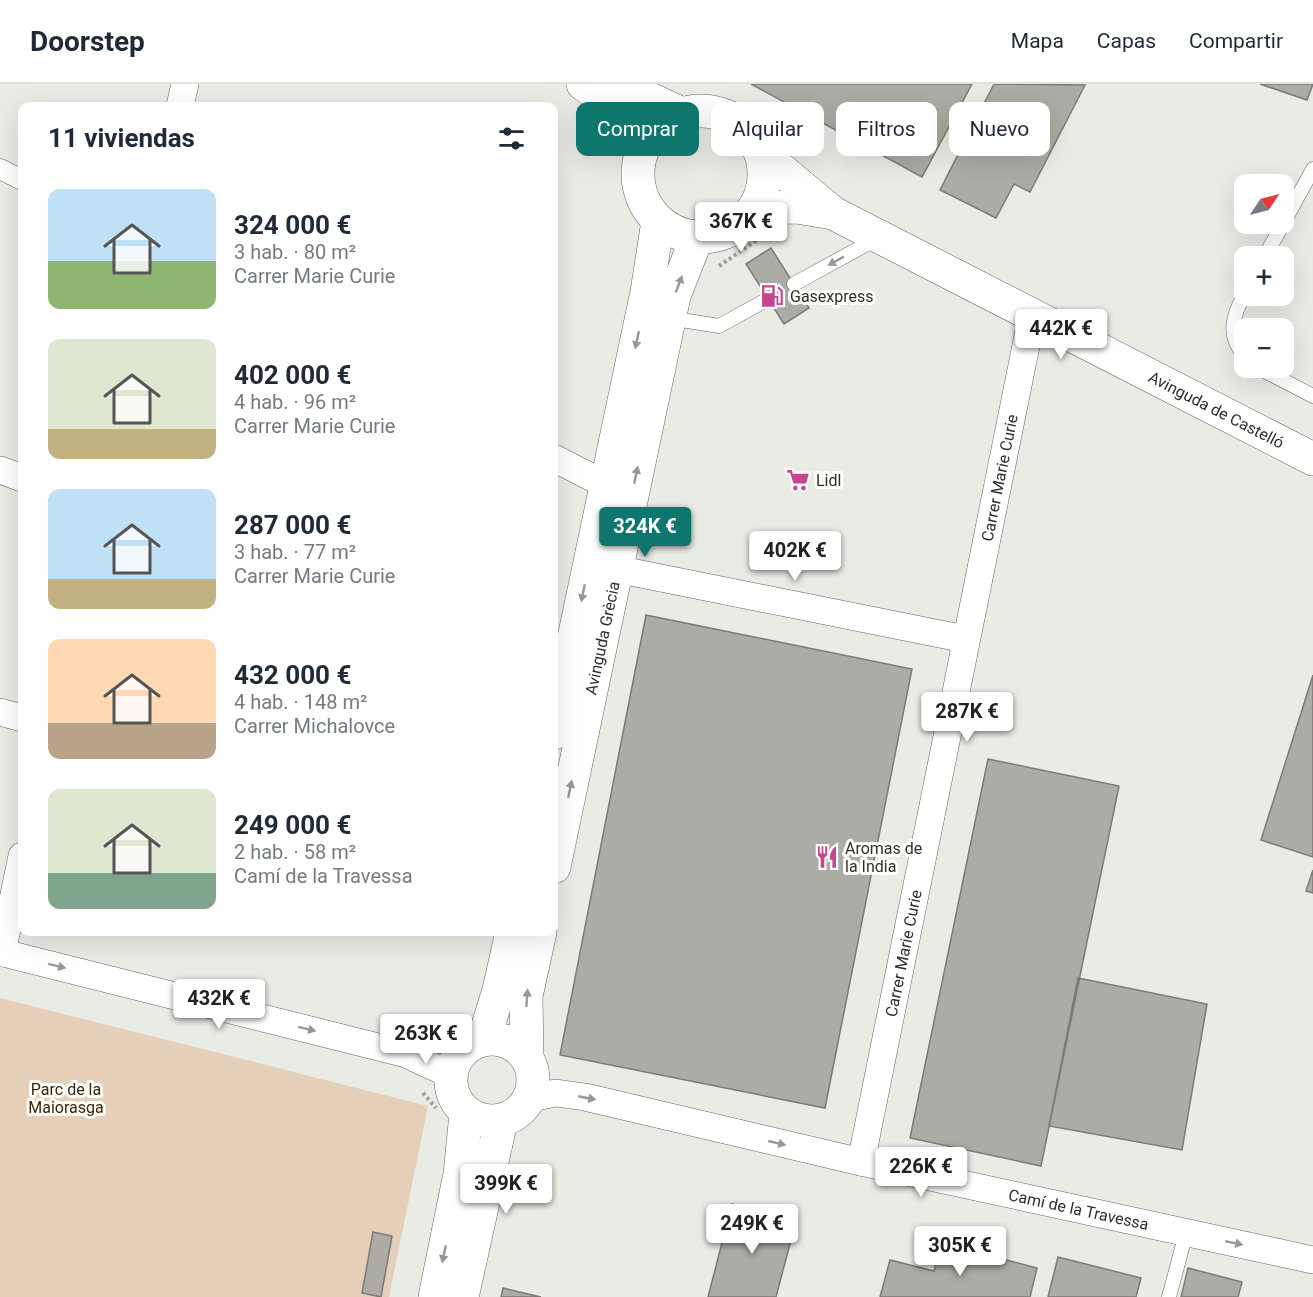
<!DOCTYPE html>
<html lang="es">
<head>
<meta charset="utf-8">
<style>
  :root { --surface:#fff; --page:#f2f2f3; --text:#1f2937; --muted:#747a83; --line:#e0e1e3; --accent:#0f766e }
  body { margin:0; font-family:Roboto,sans-serif; background:var(--page); color:var(--text); height:100vh; display:flex; flex-direction:column; font-size:22px; white-space:nowrap }
  * { box-sizing:border-box; margin:0 }
  p { font-size:20px; color:var(--muted) }
  .icon { flex:none; width:33px; height:33px; fill:none; stroke:currentColor; stroke-width:2; stroke-linecap:round; stroke-linejoin:round }
  .map { position:relative; flex:1; overflow:hidden }
  .panel { position:absolute; left:18px; top:18px; width:540px; height:834px; display:flex; flex-direction:column; background:var(--surface); border-radius:12px; box-shadow:0 6px 24px #0002 }
  .panel>* { flex:none }
  .banner { position:absolute; left:576px; top:18px; width:570px; height:54px; display:flex; gap:12px }
  .needle { width:39px; rotate:55deg }
  .controls { position:absolute; left:1234px; top:90px; display:grid; gap:12px }
  .controls a { display:grid; place-items:center; width:60px; height:60px; border-radius:12px; background:var(--surface); box-shadow:0 6px 24px #0002; font-size:30px }
  .price { position:absolute; translate:-50% -51px; padding:0 14px; border-radius:6px; background:#fff; color:#222; font-size:20px; line-height:39px; filter:drop-shadow(0 2px 3px #0008) }
  .price::after { content:''; position:absolute; left:50%; top:36px; width:18px; height:14px; margin-left:-9px; background:inherit; clip-path:polygon(0 0,100% 0,50% 100%) }
  .price.current { background:var(--accent); color:#fff }
  ul { padding:0; list-style:none }
  li { display:flex; align-items:center; gap:18px; height:150px; padding:0 30px }
  li span { display:grid; place-items:center; flex:none; width:168px; height:120px; border-radius:12px; color:#555 }
  li>.icon { margin-inline-start:auto }
  span .icon { width:72px; height:72px; fill:#fffc; stroke-width:1 }
  li b { font-size:26px }
  h2 { display:flex; justify-content:space-between; align-items:center; height:72px; padding:0 30px; font-size:26px }
  .pill { padding:0 21px; border-radius:12px; background:var(--surface); box-shadow:0 6px 24px #0002; font-size:21px; line-height:54px }
  .pill.current { background:var(--accent); color:#fff }
  header { display:flex; align-items:center; gap:36px; box-sizing:border-box; height:84px; padding:0 30px; background:var(--surface); border-bottom:2px solid var(--line) }
  header strong { font-size:28px }
  nav { display:flex; gap:33px; margin-inline-start:auto; font-size:21px }
  .map>svg:first-child { display:block }
  .green { fill:#e5cfb9 }
  .building { fill:#adaba5; stroke:#7c7a75; stroke-width:1.5 }
  .lines { fill:none; stroke-linecap:round; stroke-linejoin:round }
  .service-casing { stroke:#63645f; stroke-width:15 }
  .pedestrian-casing { stroke:#63645f; stroke-width:21 }
  .minor-casing { stroke:#63645f; stroke-width:28 }
  .secondary-casing { stroke:#63645f; stroke-width:34 }
  .path { stroke:#9c9d99; stroke-width:4; stroke-dasharray:3 3; stroke-linecap:butt }
  .service { stroke:#fff; stroke-width:14 }
  .pedestrian { stroke:#fff; stroke-width:20 }
  .minor { stroke:#fff; stroke-width:27 }
  .secondary { stroke:#fff; stroke-width:33 }
  .oneway { fill:#969796 }
  .labels { text-anchor:middle; stroke-width:6; stroke-linejoin:round; paint-order:stroke }
  .poi-label { font-size:16px; fill:#2e2f2d; stroke:#fffffe; text-anchor:start }
  .street-label { font-size:16px; fill:#2e2f2d; stroke:#fffffe }
  .park-label { font-size:16px; fill:#3e2509; stroke:#fffffe }
</style>
</head>
<body>
<header>
<strong>Doorstep</strong>
<nav><a>Mapa</a><a>Capas</a><a>Compartir</a></nav>
</header>
<div class="map">
<svg width="1313" height="1213" viewBox="0 0 1313 1213">
  <rect width="100%" height="100%" fill="#e9ebe5"/>
  <path class="green" d="M0 914 428 1022 389 1213H0Z"/>
  <path class="building" d="M751 0H972L922 93Z
    M994 0 1085 1 1030 108 1014 100 996 134 940 106Z
    M1260 0H1313L1307 16Z
    M771 164 809 224 784 240 746 180Z
    M646 531 912 585 825 1024 560 971Z
    M1313 591V773L1261 756Z
    M988 675 1119 702 1041 1082 910 1054Z
    M1313 786V809L1306 807Z
    M1078 894 1207 920 1182 1066 1049 1042Z
    M732 1120 796 1137 776 1213H708Z
    M373 1148 392 1152 381 1213 362 1209Z
    M942 1159 1037 1184 1030 1213H880L890 1176 934 1187Z
    M1058 1173 1141 1194 1136 1213H1048Z
    M1188 1184 1242 1198 1238 1213H1181Z
    M503 1204 541 1213H501Z"/>
  <g class="lines">
    <g class="service-casing">
      <path id="service" d="M1284 138 1313 85
        M1265 172 1283 140
        M794 200 867 160 872 149
        M1245 209C1233 231 1226 251 1245 272
        M669 234 719 242 768 215
        M1259 284 1313 312
        M1169 1213 1186 1149"/>
    </g>
    <g class="pedestrian-casing">
      <path id="pedestrian" d="M0 85 22 96"/>
    </g>
    <g class="minor-casing">
      <g id="minor">
        <path d="M180 22 185 0"/>
        <path d="M554 374 606 401"/>
        <path d="M0 386 22 394"/>
        <path d="M616 485 965 555"/>
        <path d="M0 628 22 634"/>
        <path d="M0 868 406 970 449 990"/>
        <path d="M2 869 22 772"/>
        <path id="s1" d="M530 1014 556 1009 585 1013 861 1078 1313 1176"/>
        <path id="s2" d="M861 1078 1032 232"/>
      </g>
    </g>
    <g class="secondary-casing">
      <g id="secondary">
        <path d="M583 0 623 27 647 57"/>
        <path d="M618 0 682 30"/>
        <circle cx="701" cy="90" r="63"/>
        <path id="s3" d="M760 68 833 129 1313 375"/>
        <path d="M754 124 797 123 833 129"/>
        <path d="M554 649 647 208 658 137"/>
        <path id="s4" d="M554 783 674 212 697 153"/>
        <circle cx="492" cy="996" r="41"/>
        <path d="M484 955 499 906 512 848"/>
        <path d="M527 973 526 912 540 848"/>
        <path d="M435 1213 460 1090 466 1030"/>
        <path d="M462 1213 501 1037"/>
      </g>
    </g>
    <path class="path" d="M719 182 760 154
      M423 1009 436 1024"/>
    <use href="#service" class="service"/>
    <use href="#pedestrian" class="pedestrian"/>
    <use href="#minor" class="minor"/>
    <use href="#secondary" class="secondary"/>
  </g>
  <defs><path id="oneway-solid" d="M-6-.8H1V-3.2L6.5 0L1 3.2V.8H-6Z" transform="scale(1.5)"/></defs>
  <g class="oneway">
    <use href="#oneway-solid" transform="translate(836 177) rotate(151)"/>
    <use href="#oneway-solid" transform="translate(679 200) rotate(-69)"/>
    <use href="#oneway-solid" transform="translate(637 256) rotate(102)"/>
    <use href="#oneway-solid" transform="translate(636 391) rotate(-78)"/>
    <use href="#oneway-solid" transform="translate(583 509) rotate(102)"/>
    <use href="#oneway-solid" transform="translate(570 705) rotate(-78)"/>
    <use href="#oneway-solid" transform="translate(57 882) rotate(14)"/>
    <use href="#oneway-solid" transform="translate(527 914) rotate(-86)"/>
    <use href="#oneway-solid" transform="translate(307 945) rotate(14)"/>
    <use href="#oneway-solid" transform="translate(587 1014) rotate(11)"/>
    <use href="#oneway-solid" transform="translate(777 1059) rotate(13)"/>
    <use href="#oneway-solid" transform="translate(1234 1159) rotate(12)"/>
    <use href="#oneway-solid" transform="translate(444 1170) rotate(102)"/>
  </g>
  <defs>
    <g id="fuel-bare" transform="scale(1.8)"><path d="M-5.5-6h7V0h2V4h1.3V-2.5L3-4.5l.8-.8L6-3V5H2.5V1h-1V6h-7ZM-4.2-4.7v3.2H.2V-4.7Z" fill="#c6458f" stroke="#fffffe" stroke-width="2.5" paint-order="stroke"/></g>
    <g id="supermarket-bare" transform="scale(1.8)"><path d="M-6-5.5h2.5l.6 2H6L4.5 2H-2.5L-4.4-4H-6ZM-1.5 3.2a1.3 1.3 0 1 0 .1 0ZM3 3.2a1.3 1.3 0 1 0 .1 0Z" fill="#c6458f" stroke="#fffffe" stroke-width="2.5" paint-order="stroke"/></g>
    <g id="restaurant-bare" transform="scale(1.8)"><path d="M-5-6h1v4h1v-4h1v4h1v-4h1v5L-1.5 .5V6h-2V.5L-5-1ZM5-6V6H3V1.5H1.5Q1.5-4 5-6Z" fill="#c6458f" stroke="#fffffe" stroke-width="2.5" paint-order="stroke"/></g>
  </defs>
  <g fill-rule="evenodd">
    <use href="#fuel-bare" x="772" y="212"/>
    <use href="#supermarket-bare" x="798" y="396"/>
    <use href="#restaurant-bare" x="827" y="773"/>
  </g>
  <g class="labels">
    <g class="poi-label">
      <text x="790" y="218">Gasexpress</text>
      <text x="816" y="402">Lidl</text>
      <text x="845" y="770">Aromas de<tspan x="845" dy="18">la India</tspan></text>
    </g>
    <g class="street-label">
      <text dy="6" stroke="none"><textPath href="#s3" startOffset="526">Avinguda de Castelló</textPath></text>
      <text dy="6" stroke="none"><textPath href="#s2" startOffset="698">Carrer Marie Curie</textPath></text>
      <text dy="6" stroke="none"><textPath href="#s4" startOffset="234">Avinguda Grècia</textPath></text>
      <text dy="6" stroke="none"><textPath href="#s2" startOffset="213">Carrer Marie Curie</textPath></text>
      <text dy="6" stroke="none"><textPath href="#s1" startOffset="562">Camí de la Travessa</textPath></text>
    </g>
    <g class="park-label">
      <text x="66" y="1011">Parc de la<tspan x="66" dy="18">Maiorasga</tspan></text>
    </g>
  </g>
</svg>
<div class="controls">
<a><svg class="needle" viewBox="-14 -14 28 28"><path d="M0-13l5 13h-10z" fill="#e53935"/><path d="M0 13l5-13h-10z" fill="#747a83"/></svg></a>
<a>+</a>
<a>−</a>
</div>
<b class="price" style="left:741px;top:169px">367K €</b>
<b class="price" style="left:1061px;top:276px">442K €</b>
<b class="price current" style="left:645px;top:474px">324K €</b>
<b class="price" style="left:795px;top:498px">402K €</b>
<b class="price" style="left:967px;top:659px">287K €</b>
<b class="price" style="left:219px;top:946px">432K €</b>
<b class="price" style="left:426px;top:981px">263K €</b>
<b class="price" style="left:921px;top:1114px">226K €</b>
<b class="price" style="left:506px;top:1131px">399K €</b>
<b class="price" style="left:752px;top:1171px">249K €</b>
<b class="price" style="left:960px;top:1193px">305K €</b>
<div class="banner">
<a class="pill current">Comprar</a>
<a class="pill">Alquilar</a>
<a class="pill">Filtros</a>
<a class="pill">Nuevo</a>
</div>
<section class="panel">
<h2>11 viviendas<svg class="icon" aria-label="filters" viewBox="0 0 24 24"><path d="M4 7h16M4 17h16"/><circle cx="9" cy="7" r="2"/><circle cx="15" cy="17" r="2"/></svg></h2>
<ul>
<li><span style="background:linear-gradient(#bfe0f5 60%,#8fb573 0)"><svg class="icon" aria-label="home" viewBox="0 0 24 24"><path d="M3 11l9-7 9 7M6 9v11h12V9"/></svg></span><div><b>324 000 €</b><p>3 hab. · 80 m²</p><p>Carrer Marie Curie</p></div></li>
<li><span style="background:linear-gradient(#dfe7d0 75%,#c2b280 0)"><svg class="icon" aria-label="home" viewBox="0 0 24 24"><path d="M3 11l9-7 9 7M6 9v11h12V9"/></svg></span><div><b>402 000 €</b><p>4 hab. · 96 m²</p><p>Carrer Marie Curie</p></div></li>
<li><span style="background:linear-gradient(#bfe0f5 75%,#c2b280 0)"><svg class="icon" aria-label="home" viewBox="0 0 24 24"><path d="M3 11l9-7 9 7M6 9v11h12V9"/></svg></span><div><b>287 000 €</b><p>3 hab. · 77 m²</p><p>Carrer Marie Curie</p></div></li>
<li><span style="background:linear-gradient(#ffd9b3 70%,#b9a48a 0)"><svg class="icon" aria-label="home" viewBox="0 0 24 24"><path d="M3 11l9-7 9 7M6 9v11h12V9"/></svg></span><div><b>432 000 €</b><p>4 hab. · 148 m²</p><p>Carrer Michalovce</p></div></li>
<li><span style="background:linear-gradient(#dfe7d0 70%,#7fa58c 0)"><svg class="icon" aria-label="home" viewBox="0 0 24 24"><path d="M3 11l9-7 9 7M6 9v11h12V9"/></svg></span><div><b>249 000 €</b><p>2 hab. · 58 m²</p><p>Camí de la Travessa</p></div></li>
</ul>
</section>
</div>
</body>
</html>
